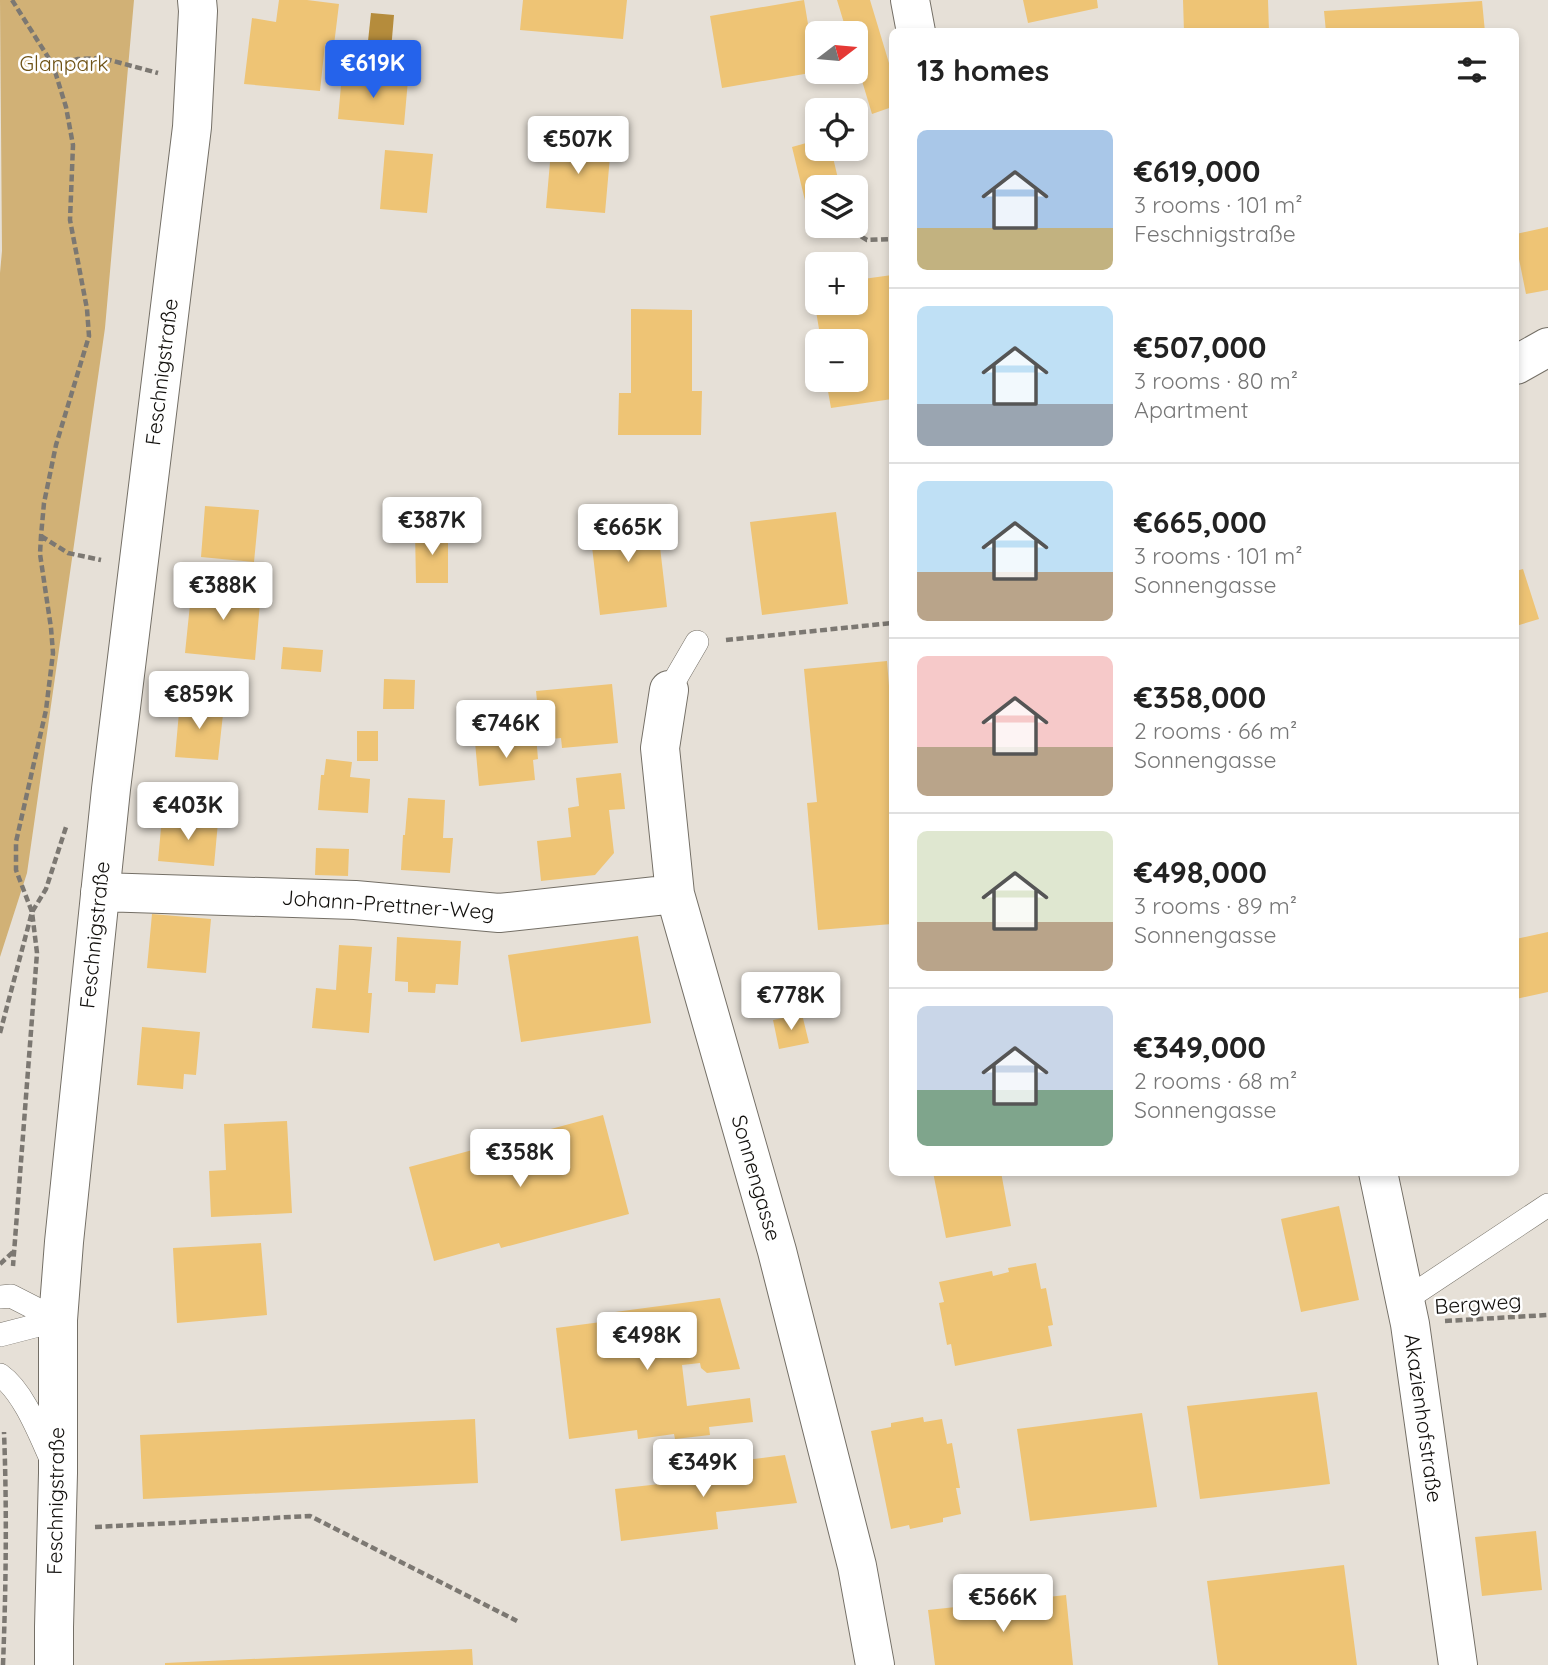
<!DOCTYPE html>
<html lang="en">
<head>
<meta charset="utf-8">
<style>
  :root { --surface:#fff; --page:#f2f2f2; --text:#222; --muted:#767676; --line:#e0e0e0; --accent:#2563eb }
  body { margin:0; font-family:Quicksand,sans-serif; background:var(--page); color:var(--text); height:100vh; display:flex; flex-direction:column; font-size:26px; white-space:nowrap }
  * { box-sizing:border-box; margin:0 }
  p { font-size:23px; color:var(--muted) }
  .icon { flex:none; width:38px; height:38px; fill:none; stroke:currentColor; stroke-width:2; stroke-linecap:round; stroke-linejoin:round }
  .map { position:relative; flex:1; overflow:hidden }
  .sheet { position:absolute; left:889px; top:28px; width:630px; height:1148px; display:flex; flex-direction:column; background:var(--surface); border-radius:10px; box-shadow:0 4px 10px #0003 }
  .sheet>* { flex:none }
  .needle { width:46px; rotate:74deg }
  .tools { position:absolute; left:805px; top:21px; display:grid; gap:14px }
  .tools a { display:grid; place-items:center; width:63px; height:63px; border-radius:10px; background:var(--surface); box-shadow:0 4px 10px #0003; font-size:35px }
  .price { position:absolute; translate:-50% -60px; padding:0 16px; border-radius:7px; background:#fff; color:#222; font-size:23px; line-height:46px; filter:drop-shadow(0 2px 4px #0008) }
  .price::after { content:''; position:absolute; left:50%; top:42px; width:21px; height:16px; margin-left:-10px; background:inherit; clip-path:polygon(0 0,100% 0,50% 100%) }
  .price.on { background:var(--accent); color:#fff }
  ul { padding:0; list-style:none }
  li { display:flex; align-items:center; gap:21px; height:175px; padding:0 28px }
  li+li { border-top:2px solid var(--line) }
  li span { display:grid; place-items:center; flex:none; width:196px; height:140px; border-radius:10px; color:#555 }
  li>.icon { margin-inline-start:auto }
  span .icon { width:84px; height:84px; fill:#fffc; stroke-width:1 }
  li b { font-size:30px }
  h2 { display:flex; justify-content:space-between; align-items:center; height:84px; padding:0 28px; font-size:30px }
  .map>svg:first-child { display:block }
  .green { fill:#d1b176 }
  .water { fill:#b58c3c }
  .building { fill:#eec475 }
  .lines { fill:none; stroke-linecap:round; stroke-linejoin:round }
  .service-casing { stroke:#746f66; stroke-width:24 }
  .minor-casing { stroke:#746f66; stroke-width:40 }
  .path { stroke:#7c7872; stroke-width:4.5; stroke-dasharray:7 3.5; stroke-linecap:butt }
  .service { stroke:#fff; stroke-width:23 }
  .minor { stroke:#fff; stroke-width:38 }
  .labels { text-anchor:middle; stroke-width:5; stroke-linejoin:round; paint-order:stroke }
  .park-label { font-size:21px; fill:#6e5215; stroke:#fff }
  .street-label { font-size:21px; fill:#110f0c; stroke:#fff }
</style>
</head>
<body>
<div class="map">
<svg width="1548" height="1665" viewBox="0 0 1548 1665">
  <rect width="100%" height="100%" fill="#e6e0d7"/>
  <path class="green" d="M0 0H134L105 328 27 873 0 957V273L2 251Z"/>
  <path class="water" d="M371 13 394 15 390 62 366 60Z"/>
  <path class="building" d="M279 0H307L339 4 334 45 325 44 320 91 244 84 252 18 276 22Z
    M523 0H627L623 39 520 30Z
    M804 0 816 72 722 88 710 16Z
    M837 0H870L892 73V107L872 114 856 61V33H847Z
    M1023 0H1097L1098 8 1028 23Z
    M1183 0H1268L1269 32H1184Z
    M1482 1 1485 32H1326L1324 11Z
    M342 74 408 80 404 125 338 119Z
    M552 139 611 145 605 213 546 208Z
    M817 140V149H831L840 187H817V219L810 221 792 147Z
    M385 150 433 154 427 213 380 209Z
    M1548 227V290L1526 294 1516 244V234Z
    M892 275V399L831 408 826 380H856V341H821L812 287 817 286V303H856V280Z
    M631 309 692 310V391H702L701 435H618L619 393H631Z
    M205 506 259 510 254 562 201 557Z
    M836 512 848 604 762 615 750 522Z
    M656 513 667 607 600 615 589 521Z
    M448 530V583H416L415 531Z
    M1523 569 1539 619 1516 626V571Z
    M192 585 261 591 255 660 185 653Z
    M283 647 323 650 321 672 281 669Z
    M887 661 892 723V791H891L892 807V924L818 930 807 803 817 802 804 669Z
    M384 679 415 680 414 709H383Z
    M612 684 618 743 562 748 561 738 541 740 536 691Z
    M180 701 224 705 218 760 175 757Z
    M357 731H378V761H357Z
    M536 735 538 759 533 760 535 780 479 786 475 742Z
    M326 759 352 762 350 777 370 779 368 813 318 810 321 775H324Z
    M621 773 625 809 609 810 614 853 595 875 541 881 537 841 571 837 568 808 579 806 576 778Z
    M408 798 445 800 443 838H453L450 873 401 870 403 835H405Z
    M162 817 218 822 214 866 158 861Z
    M316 848 349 849 348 876 315 875Z
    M152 914 211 919 206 973 147 968Z
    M1548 932V992L1516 999V939Z
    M638 936 651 1023 521 1042 508 955Z
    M397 937 461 941 458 985 436 984 435 993 408 992V982L395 981Z
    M339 945 372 947 368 993H372L369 1033 312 1028 316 988 336 990Z
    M802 1014 809 1043 779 1049 773 1020Z
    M142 1027 200 1032 196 1075 184 1074 183 1089 137 1085Z
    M603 1115 629 1214 501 1248 499 1243 434 1261 409 1167Z
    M287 1121 292 1213 211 1217 209 1171 226 1170 224 1124Z
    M933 1172H1001L1011 1226 946 1238Z
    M1339 1206 1359 1300 1301 1312 1281 1219Z
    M261 1243 267 1315 177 1323 173 1248Z
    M1036 1263 1041 1289 1046 1288 1053 1325 1048 1326 1052 1346 955 1366 951 1344 947 1345 939 1303 944 1302 939 1282 992 1271 993 1276 1009 1272 1008 1268Z
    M720 1298 740 1369 707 1373 701 1368 700 1363 682 1365 687 1406 750 1398 753 1422 709 1427 710 1435 675 1439 674 1434 638 1439 637 1430 569 1439 556 1328 616 1320 615 1312Z
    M1317 1392 1330 1484 1200 1499 1187 1406Z
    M1142 1413 1157 1507 1030 1521 1017 1429Z
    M923 1417 924 1422 942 1419 947 1444 952 1443 960 1488H956L961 1514 943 1518V1522L910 1529 909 1525 891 1529 871 1431 891 1427V1423Z
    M475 1419 478 1483 143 1499 140 1435Z
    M785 1455 797 1503 716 1512 718 1529 621 1541 615 1489 714 1478 713 1464Z
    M1536 1531 1542 1590 1482 1596 1475 1537Z
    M1344 1565 1357 1665H1218L1207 1581Z
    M1066 1595 1073 1665H935L928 1610Z
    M472 1649 473 1665H165V1663Z"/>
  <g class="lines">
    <g class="service-casing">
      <path id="service" d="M669 690 697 642
        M0 1297 11 1296 58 1320
        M1405 1300 1548 1205
        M0 1335 58 1320
        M0 1375C24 1392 40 1435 52 1461"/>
    </g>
    <g class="minor-casing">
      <path id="minor" d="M910 0 916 32
        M1516 365 1548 347
        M669 690 660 748 675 894 777 1251 857 1566 875 1665
        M100 892 355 900 499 913 675 894
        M1378 1172 1410 1324 1458 1665
        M54 1665V1627L58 1473V1320L64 1242 111 789 192 127 198 11 197 0"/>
    </g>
    <path class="path" d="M12 0 53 65 66 107 73 145 70 220 87 309 89 336 56 445 44 503 41 536 40 554 51 628 53 653 46 710 16 842V870L32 912 37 953 13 1266
      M53 65 78 59 102 58 158 73
      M852 231 867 240 892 239
      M41 536 68 553 101 560
      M726 640 892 623
      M0 1033 32 912 46 889 67 824
      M0 1264 14 1251
      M1445 1321 1548 1315
      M95 1527 310 1516 517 1621
      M3 1665C6 1587 7 1510 4 1432"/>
    <use href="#service" class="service"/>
    <use href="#minor" class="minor"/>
  </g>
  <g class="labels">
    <g class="park-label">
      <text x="64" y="71">Glanpark</text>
    </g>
    <g class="street-label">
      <text transform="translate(162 372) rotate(-83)" y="7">Feschnigstraße</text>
      <text transform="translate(388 905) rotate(4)" y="7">Johann-Prettner-Weg</text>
      <text transform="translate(95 935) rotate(-84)" y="7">Feschnigstraße</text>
      <text transform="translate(756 1178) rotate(74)" y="7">Sonnengasse</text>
      <text transform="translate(1478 1304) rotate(-4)" y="7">Bergweg</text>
      <text transform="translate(1423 1418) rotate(82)" y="7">Akazienhofstraße</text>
      <text transform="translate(56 1501) rotate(-89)" y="7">Feschnigstraße</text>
    </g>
  </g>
</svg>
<div class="tools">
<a><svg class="needle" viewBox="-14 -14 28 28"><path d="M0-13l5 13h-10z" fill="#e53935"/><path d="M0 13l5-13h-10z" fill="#767676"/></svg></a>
<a><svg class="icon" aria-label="locate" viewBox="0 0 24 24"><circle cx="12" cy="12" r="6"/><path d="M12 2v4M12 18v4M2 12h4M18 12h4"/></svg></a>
<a><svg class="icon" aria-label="layers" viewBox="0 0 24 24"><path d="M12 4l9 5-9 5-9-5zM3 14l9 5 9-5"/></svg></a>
<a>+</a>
<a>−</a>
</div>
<b class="price on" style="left:373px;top:100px">€619K</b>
<b class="price" style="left:578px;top:176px">€507K</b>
<b class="price" style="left:432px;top:557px">€387K</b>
<b class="price" style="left:628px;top:564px">€665K</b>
<b class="price" style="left:223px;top:622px">€388K</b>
<b class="price" style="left:199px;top:731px">€859K</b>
<b class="price" style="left:506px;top:760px">€746K</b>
<b class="price" style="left:188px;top:842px">€403K</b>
<b class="price" style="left:791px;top:1032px">€778K</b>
<b class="price" style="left:520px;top:1189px">€358K</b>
<b class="price" style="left:647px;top:1372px">€498K</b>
<b class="price" style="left:703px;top:1499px">€349K</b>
<b class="price" style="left:1003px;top:1634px">€566K</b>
<section class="sheet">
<h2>13 homes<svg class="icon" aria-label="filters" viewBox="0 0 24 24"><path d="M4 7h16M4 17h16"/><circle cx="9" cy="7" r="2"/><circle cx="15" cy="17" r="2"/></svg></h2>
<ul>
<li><span style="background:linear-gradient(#a9c7e8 70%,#c2b280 0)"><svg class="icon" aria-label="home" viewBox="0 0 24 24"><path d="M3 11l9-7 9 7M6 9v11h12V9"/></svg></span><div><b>€619,000</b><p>3 rooms · 101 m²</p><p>Feschnigstraße</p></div></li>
<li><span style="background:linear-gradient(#bfe0f5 70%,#9aa5b1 0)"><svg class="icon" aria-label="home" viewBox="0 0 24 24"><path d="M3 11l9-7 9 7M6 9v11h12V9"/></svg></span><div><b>€507,000</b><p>3 rooms · 80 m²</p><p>Apartment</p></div></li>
<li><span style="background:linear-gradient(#bfe0f5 65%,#b9a48a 0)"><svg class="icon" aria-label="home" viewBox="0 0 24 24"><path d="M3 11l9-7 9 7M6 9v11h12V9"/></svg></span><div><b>€665,000</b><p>3 rooms · 101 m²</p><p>Sonnengasse</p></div></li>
<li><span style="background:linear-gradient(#f6c9c9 65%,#b9a48a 0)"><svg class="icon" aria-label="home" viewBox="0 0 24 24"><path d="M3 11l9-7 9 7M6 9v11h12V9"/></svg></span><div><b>€358,000</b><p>2 rooms · 66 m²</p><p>Sonnengasse</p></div></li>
<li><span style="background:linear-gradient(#dfe7d0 65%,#b9a48a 0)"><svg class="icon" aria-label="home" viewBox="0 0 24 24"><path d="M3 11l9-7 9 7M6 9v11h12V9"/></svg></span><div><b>€498,000</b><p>3 rooms · 89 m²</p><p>Sonnengasse</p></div></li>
<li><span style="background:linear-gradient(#c9d6e8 60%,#7fa58c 0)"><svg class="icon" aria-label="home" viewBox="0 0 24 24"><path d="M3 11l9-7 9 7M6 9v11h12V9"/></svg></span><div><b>€349,000</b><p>2 rooms · 68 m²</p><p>Sonnengasse</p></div></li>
</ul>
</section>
</div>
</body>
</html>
